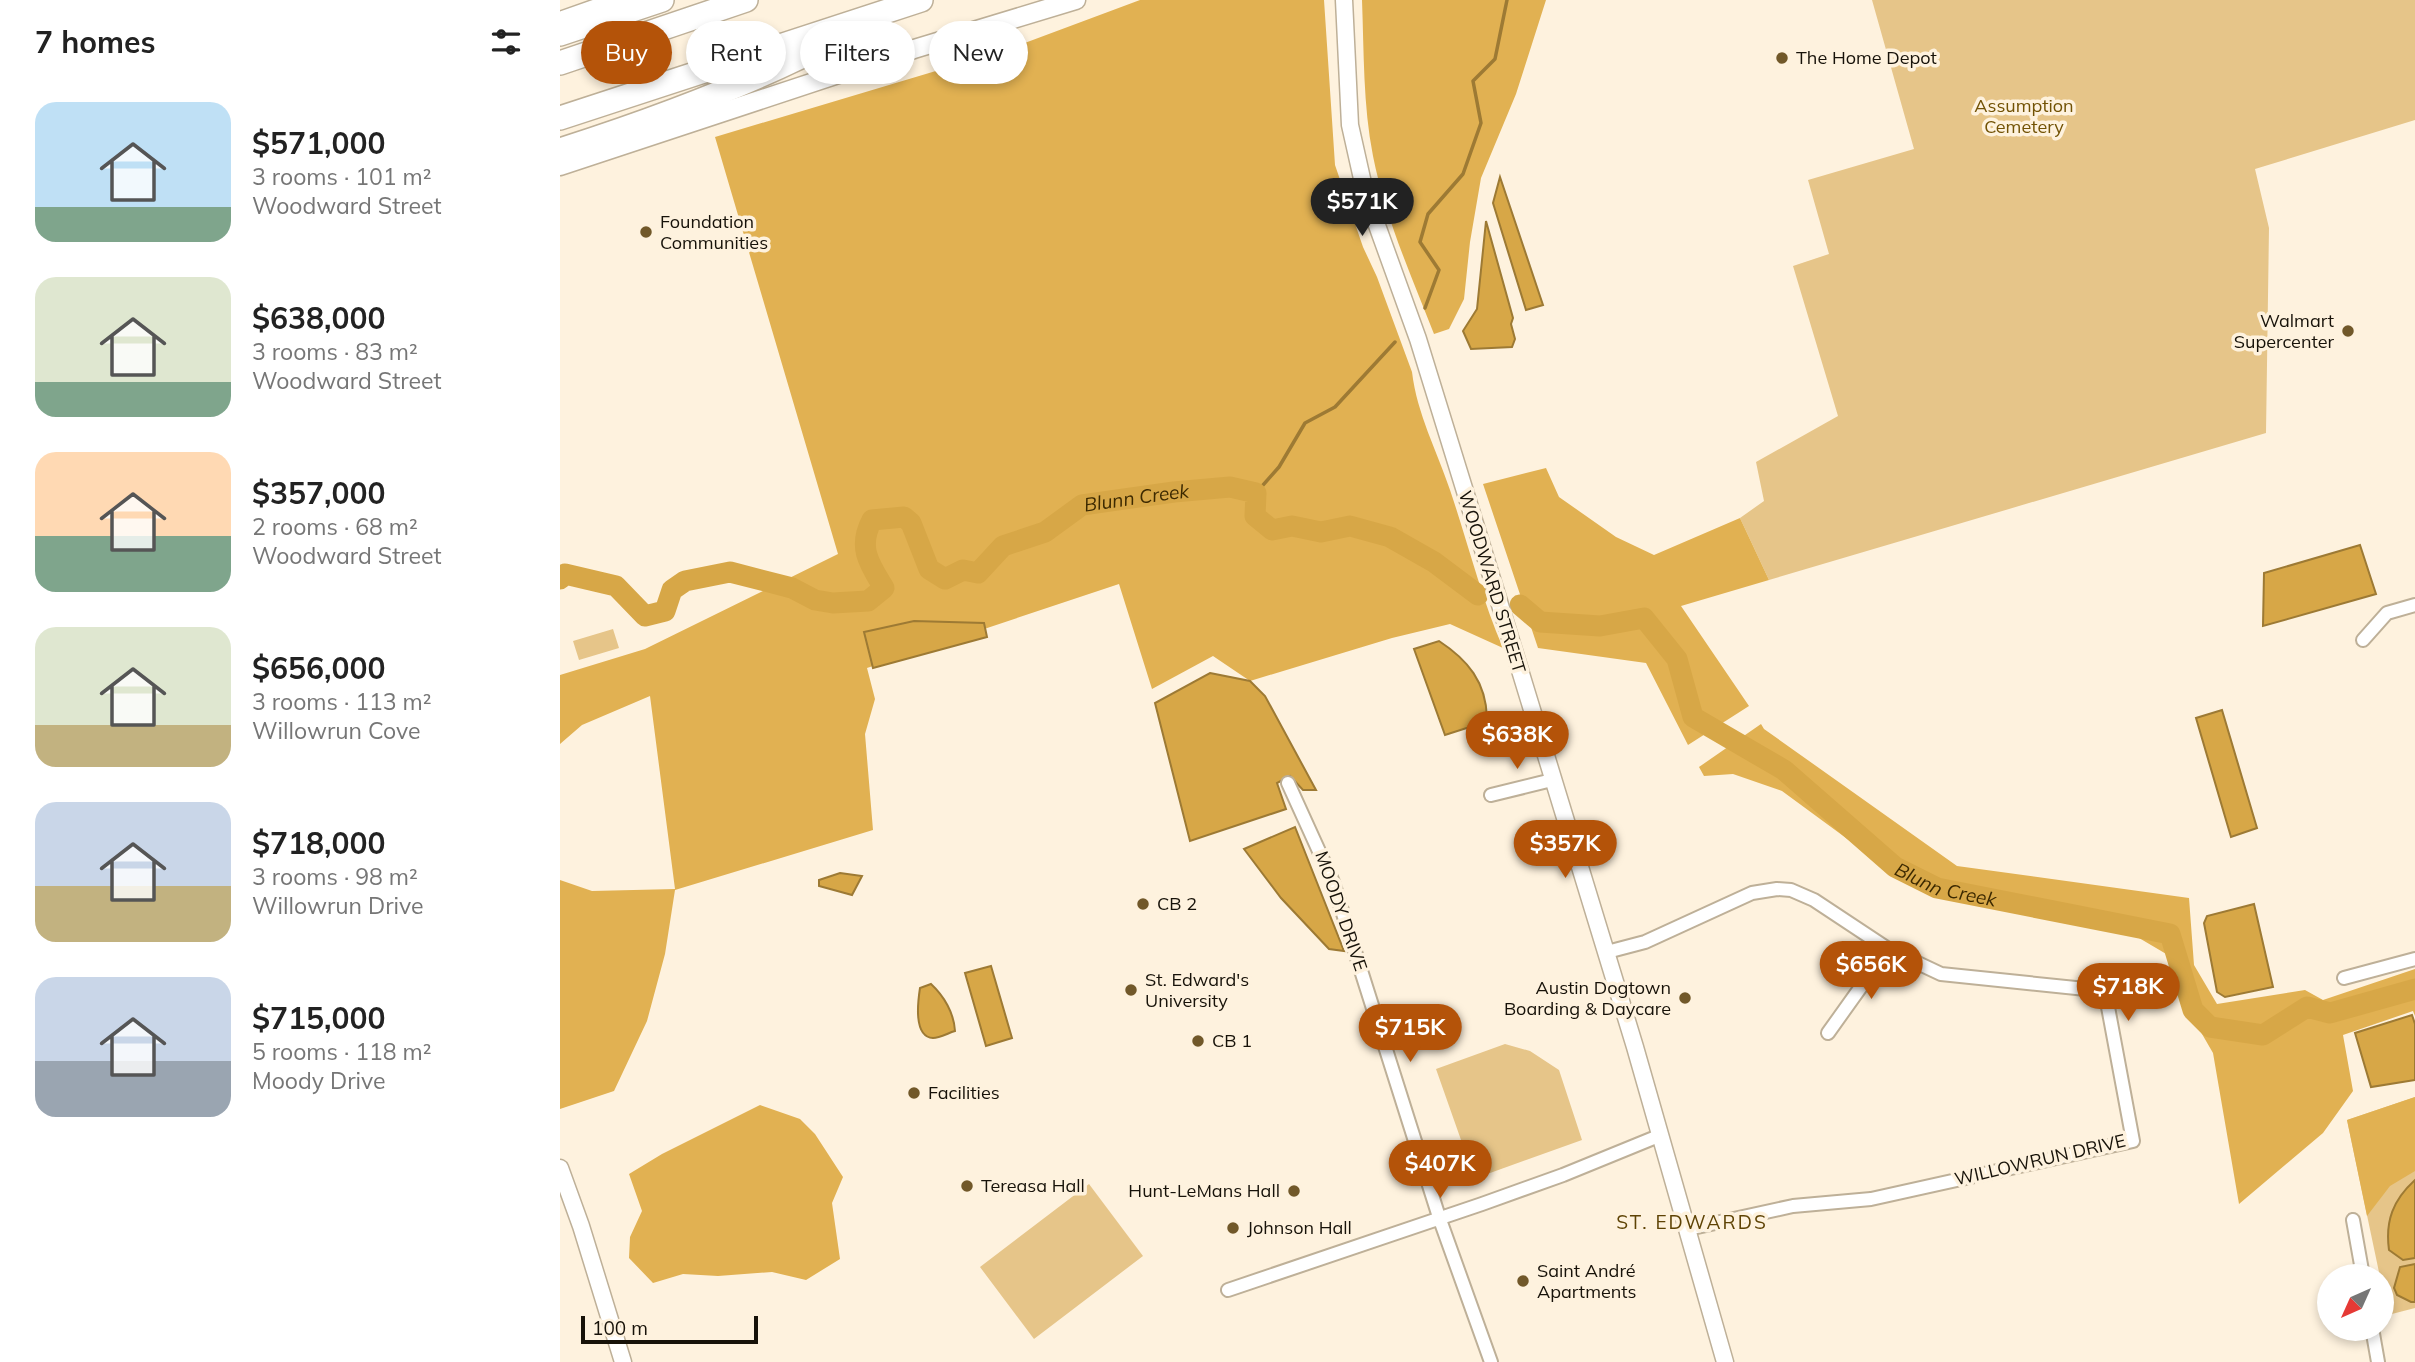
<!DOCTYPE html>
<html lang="en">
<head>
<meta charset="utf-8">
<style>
  :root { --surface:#fff; --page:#f2f2f2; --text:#222; --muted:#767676; --accent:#b45309 }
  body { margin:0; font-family:Mulish,sans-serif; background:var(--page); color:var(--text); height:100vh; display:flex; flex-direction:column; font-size:26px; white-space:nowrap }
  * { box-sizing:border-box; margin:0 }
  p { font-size:23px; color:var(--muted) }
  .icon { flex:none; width:38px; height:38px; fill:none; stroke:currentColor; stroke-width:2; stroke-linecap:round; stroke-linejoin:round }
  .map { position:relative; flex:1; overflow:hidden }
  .details { display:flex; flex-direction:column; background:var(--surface); width:560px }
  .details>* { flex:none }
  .hud { position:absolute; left:21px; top:21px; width:665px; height:63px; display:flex; gap:14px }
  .needle { width:46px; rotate:225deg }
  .fabs { position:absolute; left:1757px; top:1264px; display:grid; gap:14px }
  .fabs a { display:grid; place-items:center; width:77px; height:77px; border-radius:50%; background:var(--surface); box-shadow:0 4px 10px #0003; font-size:35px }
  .scale { position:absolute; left:21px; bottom:18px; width:177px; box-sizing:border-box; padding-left:7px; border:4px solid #171209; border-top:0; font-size:19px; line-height:24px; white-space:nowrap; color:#171209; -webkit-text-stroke:5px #fef2de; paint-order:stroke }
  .price { position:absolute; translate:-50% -60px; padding:0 16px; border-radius:24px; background:var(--accent); color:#fff; font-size:23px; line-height:46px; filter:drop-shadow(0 2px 4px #0008) }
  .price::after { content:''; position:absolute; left:50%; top:42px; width:21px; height:16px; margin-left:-10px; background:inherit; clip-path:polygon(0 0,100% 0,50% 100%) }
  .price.on { background:#222; color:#fff }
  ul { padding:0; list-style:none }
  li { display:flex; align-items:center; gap:21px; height:175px; padding:0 35px }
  li span { display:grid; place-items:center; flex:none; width:196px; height:140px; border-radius:21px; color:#555 }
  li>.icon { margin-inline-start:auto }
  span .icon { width:84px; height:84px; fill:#fffc; stroke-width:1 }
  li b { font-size:30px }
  h2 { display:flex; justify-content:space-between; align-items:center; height:84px; padding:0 35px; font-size:30px }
  .pill { padding:0 24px; border-radius:32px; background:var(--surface); box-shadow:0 4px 10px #0003; font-size:24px; line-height:63px }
  .pill.on { background:var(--accent); color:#fff }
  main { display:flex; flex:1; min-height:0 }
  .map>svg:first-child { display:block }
  .green { fill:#e6c589 }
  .forest { fill:#e1b152 }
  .water { fill:#d7a747; stroke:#9d7a34; stroke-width:2 }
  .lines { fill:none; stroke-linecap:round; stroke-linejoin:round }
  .stream { stroke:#9d7a34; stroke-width:3.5 }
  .river { stroke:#d7a747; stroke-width:21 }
  .minor-casing { stroke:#beb098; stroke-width:16 }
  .tertiary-casing { stroke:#beb098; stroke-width:19 }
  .secondary-casing { stroke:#beb098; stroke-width:21 }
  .motorway-casing { stroke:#beb098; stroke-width:26 }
  .minor { stroke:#fff; stroke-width:12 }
  .tertiary { stroke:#fff; stroke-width:16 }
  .secondary { stroke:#fff; stroke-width:18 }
  .motorway { stroke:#fff; stroke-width:23 }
  .poi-dot { fill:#715829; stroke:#fef2de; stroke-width:2.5 }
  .labels { text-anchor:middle; stroke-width:7; stroke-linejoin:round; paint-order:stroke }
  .poi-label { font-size:18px; fill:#171209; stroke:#fef2de; text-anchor:start }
  .park-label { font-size:18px; fill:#725204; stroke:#fef2de }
  .street-label { font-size:18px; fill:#171209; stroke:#fef2de }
  .water-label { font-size:19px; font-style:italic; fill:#3c2900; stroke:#fef2de }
  .neighbourhood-label { font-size:19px; letter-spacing:2px; fill:#5e4305; stroke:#fef2de }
</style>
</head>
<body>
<main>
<section class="details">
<h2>7 homes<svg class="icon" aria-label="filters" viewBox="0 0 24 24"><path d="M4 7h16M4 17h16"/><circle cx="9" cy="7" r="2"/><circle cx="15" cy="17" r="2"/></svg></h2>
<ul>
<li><span style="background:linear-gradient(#bfe0f5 75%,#7fa58c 0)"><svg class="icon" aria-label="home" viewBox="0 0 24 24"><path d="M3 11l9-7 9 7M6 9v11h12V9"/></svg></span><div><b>$571,000</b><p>3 rooms · 101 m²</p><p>Woodward Street</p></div></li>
<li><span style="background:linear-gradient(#dfe7d0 75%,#7fa58c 0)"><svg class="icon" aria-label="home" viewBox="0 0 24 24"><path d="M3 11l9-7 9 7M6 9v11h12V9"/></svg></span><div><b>$638,000</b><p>3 rooms · 83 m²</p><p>Woodward Street</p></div></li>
<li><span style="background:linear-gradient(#ffd9b3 60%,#7fa58c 0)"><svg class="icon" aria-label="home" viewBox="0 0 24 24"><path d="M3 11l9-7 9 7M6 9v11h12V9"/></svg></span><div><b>$357,000</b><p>2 rooms · 68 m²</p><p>Woodward Street</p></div></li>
<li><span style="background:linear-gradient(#dfe7d0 70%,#c2b280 0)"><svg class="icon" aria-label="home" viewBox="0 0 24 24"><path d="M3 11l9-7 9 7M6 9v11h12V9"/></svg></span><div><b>$656,000</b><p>3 rooms · 113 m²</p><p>Willowrun Cove</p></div></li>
<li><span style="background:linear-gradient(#c9d6e8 60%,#c2b280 0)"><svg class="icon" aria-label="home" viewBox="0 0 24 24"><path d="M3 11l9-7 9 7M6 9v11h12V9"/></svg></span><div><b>$718,000</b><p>3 rooms · 98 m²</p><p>Willowrun Drive</p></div></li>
<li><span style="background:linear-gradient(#c9d6e8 60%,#9aa5b1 0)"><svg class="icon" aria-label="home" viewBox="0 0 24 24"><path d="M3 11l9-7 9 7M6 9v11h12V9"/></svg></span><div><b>$715,000</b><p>5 rooms · 118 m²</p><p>Moody Drive</p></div></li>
</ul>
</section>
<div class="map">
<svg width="1855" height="1362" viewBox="0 0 1855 1362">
  <rect width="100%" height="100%" fill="#fef2de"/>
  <path class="green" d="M1312 0H1855V120L1695 169 1709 228 1706 433 1209 580 1180 518 1204 501 1196 462 1278 416 1233 266 1269 254 1248 180 1354 149Z
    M53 629 59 648 19 660 13 641Z
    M945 1044 970 1051 999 1070 1022 1140 919 1177 913 1174 876 1069Z
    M1855 1097V1308L1828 1315 1787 1120Z
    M529 1184 583 1256 474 1339 420 1267Z"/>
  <path class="forest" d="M580 0H764L775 165 803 247 817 277 852 372C857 414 877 451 890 490 908 543 921 597 943 648L890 624 832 638 690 681 653 656 592 689 559 584 307 668 315 699 305 734 313 830 115 890 105 954 87 1021 54 1091 0 1109V880L32 891 115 889 90 696 22 725 0 744V675L85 649 278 554 155 137 446 50Z
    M802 0H986L956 94 921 178 910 242 904 299 889 329 874 334C851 275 825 217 813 156 803 105 804 52 802 0Z
    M986 468 999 497 1056 537 1094 555 1180 518 1209 580 1121 606 1189 706 1128 745 1086 663 978 648 923 484Z
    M1201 724 1204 729 1397 866 1629 898 1634 965 1657 1004 1745 990 1763 1000 1855 969V1016L1853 1011 1783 1035 1793 1091 1763 1133 1679 1204 1653 1053 1627 1008 1613 958 1574 935 1385 894 1331 871 1222 791 1173 774 1144 776 1139 767Z
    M1855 1097V1171L1830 1186 1807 1216 1787 1120Z
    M200 1105 240 1119 255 1134 283 1177 272 1203 280 1259 246 1280 212 1272 158 1276 123 1274 93 1283 69 1258 70 1237 82 1211 69 1174 102 1154Z"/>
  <path class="water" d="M940 177 983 305 966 310 933 203Z
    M926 221 953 318 951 324 955 339 952 347 911 349 903 331 917 309Z
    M1800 545 1816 594 1703 626 1704 573Z
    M354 621 424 623 427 637 313 668 304 632Z
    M879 641C908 660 926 682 927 718L919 724 885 735 854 649Z
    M650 673 690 681 705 696 756 790H743L730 776 717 783 726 809 630 841 595 703Z
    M1662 710 1697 828 1671 837 1636 718Z
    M735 827 784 951 769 949 721 898 684 849Z
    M280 873 302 876 292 895 259 886V880Z
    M1694 904 1713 987 1665 997 1657 992 1644 923 1647 916Z
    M431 966 452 1038 426 1046 405 973Z
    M371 984C384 996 394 1013 395 1031 388 1033 380 1038 373 1038 353 1037 358 1001 360 988Z
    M1852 1015 1855 1024V1080L1811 1087 1795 1033Z
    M1855 1180V1258L1843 1260 1829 1250C1825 1221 1833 1200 1855 1180Z
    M1855 1264V1302H1851L1837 1295 1834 1288 1840 1267Z"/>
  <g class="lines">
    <path class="stream" d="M865 308 879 270 860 242 868 214 903 174 921 123 913 81 935 59 947 0
      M696 493 719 467 745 423 775 407 835 342"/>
    <g class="river">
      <path id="s1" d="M0 579 5 574 56 586 85 616 105 611 112 590 125 581 170 572 232 588 255 600 273 603 308 601 324 588C310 565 297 548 312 520L344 517 351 523 369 569 385 579 403 570 418 573 443 546 485 532 522 505 614 492 670 487 696 493 695 516 712 530 732 526 761 532 790 526 830 537 874 562 918 595"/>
      <path id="s2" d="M960 605 980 622 1040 626 1084 618 1117 659 1133 717 1224 770 1335 867 1377 888 1610 934 1633 1010 1650 1027 1703 1035 1747 1007 1770 1013 1855 989"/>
    </g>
    <g class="minor-casing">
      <path id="minor" d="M1803 640 1827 613 1855 605
        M728 783 773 882 879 1217 931 1362
        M931 795 992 780
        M1047 952 1085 942 1192 893 1217 889 1231 890 1254 900 1328 949 1381 974 1545 991 1573 1141 1311 1199 1233 1206 1128 1229
        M1784 978 1855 959
        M1268 1033 1328 949
        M1793 1220 1803 1276
        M668 1290 922 1204 1003 1175 1101 1135
        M1812 1328 1818 1362"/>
    </g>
    <g class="tertiary-casing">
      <path id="tertiary" d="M784 0 790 125 805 192 858 339 937 595 1075 1047 1165 1362
        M0 1168 21 1226 63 1362"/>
    </g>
    <g class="secondary-casing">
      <path id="secondary" d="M0 21 60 0
        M0 166 354 49 516 0"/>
    </g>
    <g class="motorway-casing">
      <path id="motorway" d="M0 34 102 0
        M0 63 186 0
        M0 118 361 0
        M0 150C94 120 189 85 276 39"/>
    </g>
    <use href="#minor" class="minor"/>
    <use href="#tertiary" class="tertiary"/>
    <use href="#secondary" class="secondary"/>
    <use href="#motorway" class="motorway"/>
  </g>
  <g class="poi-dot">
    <circle cx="1222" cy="58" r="7"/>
    <circle cx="86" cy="232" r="7"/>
    <circle cx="1788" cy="331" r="7"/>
    <circle cx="583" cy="904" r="7"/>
    <circle cx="571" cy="990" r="7"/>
    <circle cx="1125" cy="998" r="7"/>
    <circle cx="638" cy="1041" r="7"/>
    <circle cx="354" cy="1093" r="7"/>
    <circle cx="407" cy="1186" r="7"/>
    <circle cx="734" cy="1191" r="7"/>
    <circle cx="673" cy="1228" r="7"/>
    <circle cx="963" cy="1281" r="7"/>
  </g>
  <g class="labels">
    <g class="poi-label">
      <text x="1236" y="64">The Home Depot</text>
      <text x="100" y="228">Foundation<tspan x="100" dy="21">Communities</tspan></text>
      <text x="1774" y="327" text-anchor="end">Walmart<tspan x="1774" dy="21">Supercenter</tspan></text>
      <text x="597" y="910">CB 2</text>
      <text x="585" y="986">St. Edward's<tspan x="585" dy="21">University</tspan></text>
      <text x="1111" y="994" text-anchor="end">Austin Dogtown<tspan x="1111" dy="21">Boarding &amp; Daycare</tspan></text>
      <text x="652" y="1047">CB 1</text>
      <text x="368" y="1099">Facilities</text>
      <text x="421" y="1192">Tereasa Hall</text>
      <text x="720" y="1197" text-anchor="end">Hunt-LeMans Hall</text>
      <text x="687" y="1234">Johnson Hall</text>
      <text x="977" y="1277">Saint André<tspan x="977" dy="21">Apartments</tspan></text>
    </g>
    <g class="park-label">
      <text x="1464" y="112">Assumption<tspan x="1464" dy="21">Cemetery</tspan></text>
    </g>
    <g class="street-label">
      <text transform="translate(932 582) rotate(73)" y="6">WOODWARD STREET</text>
      <text transform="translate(781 911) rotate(71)" y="6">MOODY DRIVE</text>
      <text transform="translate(1480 1160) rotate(-13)" y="6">WILLOWRUN DRIVE</text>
    </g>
    <g class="water-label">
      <text dy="7" stroke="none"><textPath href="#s1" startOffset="770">Blunn Creek</textPath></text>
      <text dy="7" stroke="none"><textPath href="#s2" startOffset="551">Blunn Creek</textPath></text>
    </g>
    <g class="neighbourhood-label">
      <text x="1132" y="1229">ST. EDWARDS</text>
    </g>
  </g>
</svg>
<div class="fabs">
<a><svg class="needle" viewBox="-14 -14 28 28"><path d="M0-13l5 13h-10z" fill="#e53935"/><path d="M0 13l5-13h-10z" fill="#767676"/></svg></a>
</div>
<div class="scale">100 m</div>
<b class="price on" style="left:802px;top:238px">$571K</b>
<b class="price" style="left:957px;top:771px">$638K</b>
<b class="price" style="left:1005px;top:880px">$357K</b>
<b class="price" style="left:1311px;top:1001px">$656K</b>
<b class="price" style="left:1568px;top:1023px">$718K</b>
<b class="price" style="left:850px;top:1064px">$715K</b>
<b class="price" style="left:880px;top:1200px">$407K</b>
<div class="hud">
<a class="pill on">Buy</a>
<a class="pill">Rent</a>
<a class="pill">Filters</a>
<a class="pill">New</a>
</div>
</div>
</main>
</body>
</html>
